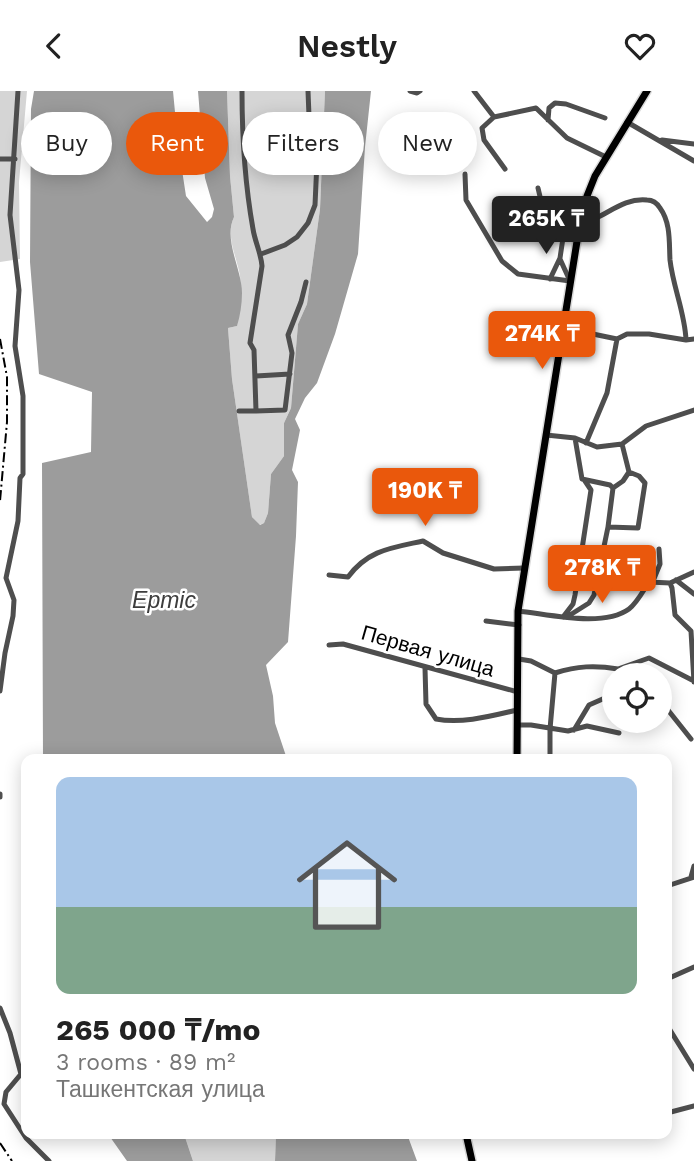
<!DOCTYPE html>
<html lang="en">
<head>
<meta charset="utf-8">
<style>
  :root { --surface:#fff; --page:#f6f6f6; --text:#222; --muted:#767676; --line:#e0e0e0; --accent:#ea580c }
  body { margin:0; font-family:"Work Sans",sans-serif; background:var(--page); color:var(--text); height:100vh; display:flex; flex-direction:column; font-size:26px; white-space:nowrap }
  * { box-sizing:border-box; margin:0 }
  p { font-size:23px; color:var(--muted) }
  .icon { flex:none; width:38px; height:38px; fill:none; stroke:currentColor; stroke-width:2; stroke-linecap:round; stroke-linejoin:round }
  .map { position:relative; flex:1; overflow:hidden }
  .drawer { position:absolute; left:21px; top:663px; width:651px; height:385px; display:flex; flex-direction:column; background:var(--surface); border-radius:14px; box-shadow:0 4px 18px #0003 }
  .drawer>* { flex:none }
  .hud { position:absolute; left:21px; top:21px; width:653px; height:63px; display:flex; gap:14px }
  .fabs { position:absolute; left:602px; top:572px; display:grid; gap:14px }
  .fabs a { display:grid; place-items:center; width:70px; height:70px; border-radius:50%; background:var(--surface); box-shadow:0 4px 18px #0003; font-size:35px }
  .price { position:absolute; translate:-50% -60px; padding:0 16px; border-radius:7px; background:var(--accent); color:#fff; font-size:23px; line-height:46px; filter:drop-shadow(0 2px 4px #0008) }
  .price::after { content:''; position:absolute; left:50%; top:42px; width:21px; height:16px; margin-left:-10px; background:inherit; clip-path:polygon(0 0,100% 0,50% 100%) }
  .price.current { background:#222; color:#fff }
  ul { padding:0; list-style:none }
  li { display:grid; align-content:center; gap:14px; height:371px; padding:0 35px }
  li+li { border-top:2px solid var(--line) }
  li span { display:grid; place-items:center; height:217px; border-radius:14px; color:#555 }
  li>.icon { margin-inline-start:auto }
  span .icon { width:126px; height:126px; fill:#fffc; stroke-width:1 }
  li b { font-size:30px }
  .tag { padding:0 24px; border-radius:32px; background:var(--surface); box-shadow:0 4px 18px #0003; font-size:24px; line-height:63px }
  .tag.current { background:var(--accent); color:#fff }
  header { display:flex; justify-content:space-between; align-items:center; height:91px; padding:0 35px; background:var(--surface); font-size:32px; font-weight:600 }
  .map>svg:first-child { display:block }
  .green { fill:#d5d5d5 }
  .water { fill:#9c9c9c }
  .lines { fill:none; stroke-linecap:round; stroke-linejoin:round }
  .major-casing { stroke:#dbdbdb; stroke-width:10 }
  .minor { stroke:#4e4e4e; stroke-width:5 }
  .major { stroke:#000; stroke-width:7 }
  .rail { stroke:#000; stroke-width:2; stroke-dasharray:10 3.5 2 3.5; stroke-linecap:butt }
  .labels { text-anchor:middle; stroke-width:5; stroke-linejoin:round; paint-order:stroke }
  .street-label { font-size:21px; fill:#000; stroke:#fff }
  .water-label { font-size:23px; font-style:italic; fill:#3d3d3d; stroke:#fff }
</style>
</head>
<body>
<header><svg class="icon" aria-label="back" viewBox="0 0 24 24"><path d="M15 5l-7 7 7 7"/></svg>Nestly<svg class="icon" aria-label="heart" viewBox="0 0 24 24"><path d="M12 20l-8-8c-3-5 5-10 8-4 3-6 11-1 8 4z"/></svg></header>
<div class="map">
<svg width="694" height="1070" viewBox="0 0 694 1070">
  <rect width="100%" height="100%" fill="#fff"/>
  <path class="green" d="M0 0H27L19 91 20 168 0 171Z
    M227 0H325L320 118 307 213 298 233 291 317 284 332V365L271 383 268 422 264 432 259 434 252 426 232 288 228 237 237 235C238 219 242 201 240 185 237 166 225 145 234 126L230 85Z
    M184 1043H276L275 1070H193Z"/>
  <path class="water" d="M34 0H173L178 53 186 105 207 131 212 126 214 118 205 87 198 0H227L230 85 234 126C223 149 242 178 242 202 242 213 240 225 237 235L228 237 232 288 252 426 260 434 264 432 268 422 271 383 284 365V332L291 317 298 233 307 213 320 118 325 0H371L365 56 358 163 335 243 317 292 305 307 295 328 300 339 292 379 298 391 296 445 288 551 266 574 273 605 275 632 287 668H43L42 372 91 361 92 301 39 283 30 171 31 18Z
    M108 1043H184L193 1070H127Z
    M276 1043H407L417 1070H275Z"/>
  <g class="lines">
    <g class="major-casing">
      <path id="major" d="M517 668 518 520 578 144 587 105 595 85 647 0
        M466 1043 472 1070"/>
    </g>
    <path class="minor" d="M410 0 417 2 420 0
      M474 0 494 26 536 17 567 47 606 66
      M494 26 482 37 484 49 505 78
      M548 29 549 17 555 12 566 13 605 27
      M627 31 694 70
      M662 49 694 53
      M0 68H15
      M465 83 466 109 502 170 518 183 570 190
      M538 97 550 148 578 144
      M581 131C601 131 620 106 647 109 652 109 657 112 660 117 671 132 669 152 670 169 673 196 685 222 686 249
      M261 163 285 154 297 146 308 132 315 114 318 48 309 25 308 0
      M560 168 570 190
      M550 188 560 167 563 147
      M564 237 617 248 627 243H649L686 249 694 248
      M256 285 290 283
      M239 320H256L254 259 250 252 262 175C261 162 255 151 253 138 245 93 242 46 242 0
      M256 320 285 319 292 262 288 244 301 211 306 191
      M546 344 575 347 597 356 622 353 646 335 694 319
      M575 347 582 388 610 394 613 397 623 390 629 381 622 353
      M586 352 607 302 617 248
      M608 436 638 437 645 392 639 385 629 381
      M329 484 348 486C368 459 391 457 423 450L443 462 494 478 524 477
      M676 489 694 503
      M653 490 660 473 659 458
      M670 492 672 497 675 524 691 540 694 591
      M518 520C548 523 603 537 629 518 637 512 643 500 649 491L670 492 694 481
      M570 524 589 512 594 504 608 436 613 397
      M563 526 573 513 575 504 591 399 585 390
      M486 530 519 534
      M329 554 343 553 518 601
      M519 568 531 570 555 582C577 575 595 574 618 578L624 584
      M425 577 426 613 436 628C462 633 491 625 517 619
      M618 578 649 567 694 590
      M0 600 5 562 13 525 14 509 6 487 18 430 20 387 23 383V305L15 255 19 199 10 124 18 0
      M660 609 691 648
      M518 634H531L568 640 587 635 619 642
      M574 639 589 614 614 603
      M550 668V638L555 582
      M0 703V706
      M691 786 694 775
      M667 795 694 786
      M667 888 694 876
      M0 917 10 942 21 983 6 1001 4 1013 26 1047 49 1070
      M667 934 694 978
      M667 1022 694 1015"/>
    <use href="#major" class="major"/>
    <path class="rail" d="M0 248 7 286V331L0 410
      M0 1052 12 1070"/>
  </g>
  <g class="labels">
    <g class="street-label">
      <text transform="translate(428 560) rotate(16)" y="7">Первая улица</text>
    </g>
    <g class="water-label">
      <text x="164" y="517">Ертіс</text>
    </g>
  </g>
</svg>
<div class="fabs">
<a><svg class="icon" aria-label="locate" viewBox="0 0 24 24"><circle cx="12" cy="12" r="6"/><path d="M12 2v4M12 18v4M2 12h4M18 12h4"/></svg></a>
</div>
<b class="price current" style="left:546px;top:165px">265K ₸</b>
<b class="price" style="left:542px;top:280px">274K ₸</b>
<b class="price" style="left:425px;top:437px">190K ₸</b>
<b class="price" style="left:602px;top:514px">278K ₸</b>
<div class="hud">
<a class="tag">Buy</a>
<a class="tag current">Rent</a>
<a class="tag">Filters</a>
<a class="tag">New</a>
</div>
<section class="drawer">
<ul>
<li><span style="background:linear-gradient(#a9c7e8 60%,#7fa58c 0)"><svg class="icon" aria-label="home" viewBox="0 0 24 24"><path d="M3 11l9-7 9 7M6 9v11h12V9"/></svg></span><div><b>265 000 ₸/mo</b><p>3 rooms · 89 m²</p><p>Ташкентская улица</p></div></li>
</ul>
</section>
</div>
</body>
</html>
